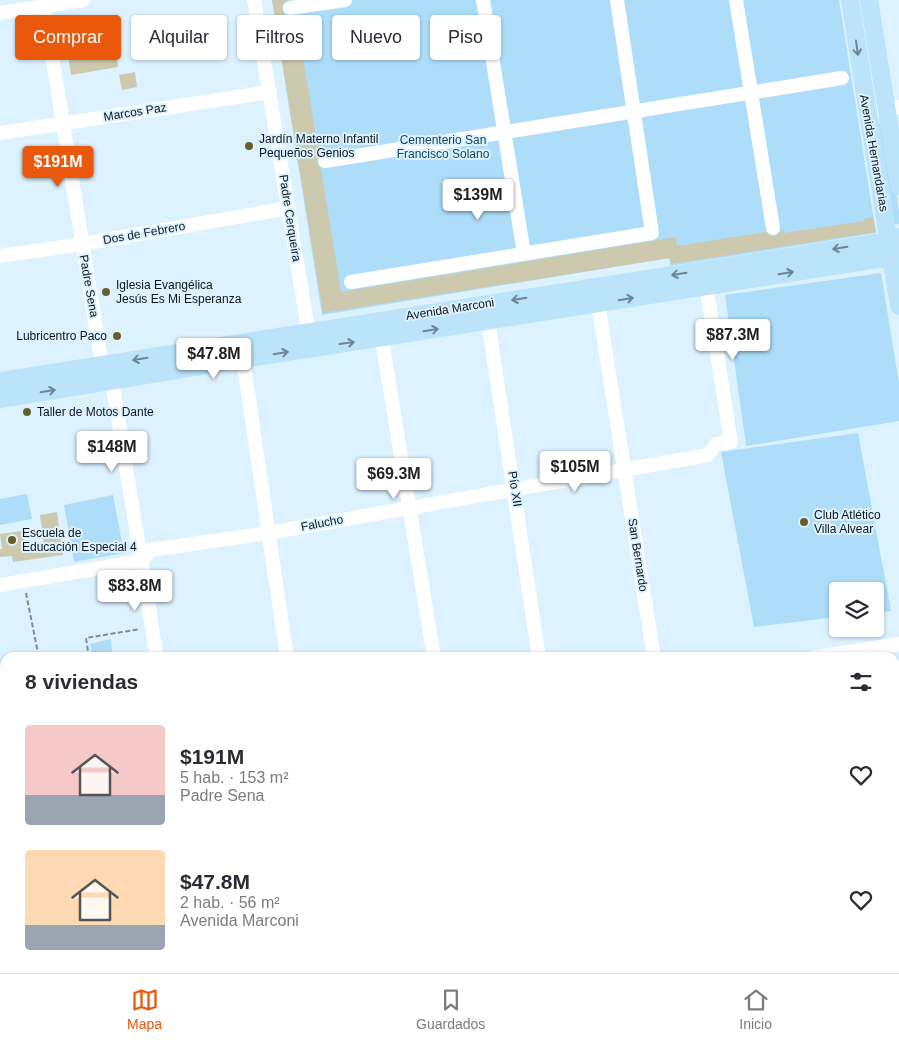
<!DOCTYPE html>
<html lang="es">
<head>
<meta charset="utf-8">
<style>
  :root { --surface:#fff; --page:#f7f7f7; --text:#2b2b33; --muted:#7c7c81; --line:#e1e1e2; --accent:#ea580c }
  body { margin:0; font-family:Helvetica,sans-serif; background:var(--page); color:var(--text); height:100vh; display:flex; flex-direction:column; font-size:19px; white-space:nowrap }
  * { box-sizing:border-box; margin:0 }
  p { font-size:16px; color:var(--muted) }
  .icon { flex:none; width:28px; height:28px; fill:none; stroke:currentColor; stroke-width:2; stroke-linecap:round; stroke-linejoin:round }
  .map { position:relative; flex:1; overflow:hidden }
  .side { position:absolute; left:0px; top:652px; width:900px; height:321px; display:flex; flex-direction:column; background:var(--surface); border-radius:15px 15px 0 0; box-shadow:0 1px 4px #0004 }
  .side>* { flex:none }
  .banner { position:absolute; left:15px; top:15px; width:500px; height:45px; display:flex; gap:10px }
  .tools { position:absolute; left:829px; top:582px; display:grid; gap:10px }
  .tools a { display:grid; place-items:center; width:55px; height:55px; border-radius:5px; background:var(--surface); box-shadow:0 1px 4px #0004; font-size:25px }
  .price { position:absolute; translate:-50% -42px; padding:0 11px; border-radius:5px; background:#fff; color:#222; font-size:16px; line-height:32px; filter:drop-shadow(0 1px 2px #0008) }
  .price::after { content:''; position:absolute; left:50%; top:30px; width:15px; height:11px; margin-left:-8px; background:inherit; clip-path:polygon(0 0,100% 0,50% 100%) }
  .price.active { background:var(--accent); color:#fff }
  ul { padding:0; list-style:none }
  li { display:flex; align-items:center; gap:15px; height:125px; padding:0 25px }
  li span { display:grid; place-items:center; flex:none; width:140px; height:100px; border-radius:5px; color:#555 }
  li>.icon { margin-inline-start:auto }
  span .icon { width:60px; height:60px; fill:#fffc; stroke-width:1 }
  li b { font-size:21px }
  h2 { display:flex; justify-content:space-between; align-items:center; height:60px; padding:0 25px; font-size:21px }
  .chip { padding:0 18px; border-radius:5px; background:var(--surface); box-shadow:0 1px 4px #0004; font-size:18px; line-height:45px }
  .chip.active { background:var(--accent); color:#fff }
  .tab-bar { display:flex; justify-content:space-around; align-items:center; height:70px; border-top:1px solid var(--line); background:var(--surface); font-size:14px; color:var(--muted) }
  .tab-bar a { display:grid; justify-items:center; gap:2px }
  .tab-bar .active { color:var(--accent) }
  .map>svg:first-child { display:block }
  .built { fill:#c7e2f3 }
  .green { fill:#adddf9 }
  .building { fill:#ccc9ae }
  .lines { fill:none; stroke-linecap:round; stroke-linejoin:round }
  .path { stroke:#7c8d96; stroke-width:2; stroke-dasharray:5 2.5; stroke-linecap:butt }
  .minor { stroke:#fff; stroke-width:14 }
  .major { stroke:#bbe3fa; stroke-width:18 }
  .oneway { stroke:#6c8695 }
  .poi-dot { fill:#665f2c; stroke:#dcf2ff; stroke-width:2 }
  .labels { text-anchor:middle; stroke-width:4; stroke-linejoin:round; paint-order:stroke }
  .street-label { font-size:12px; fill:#0b151a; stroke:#dcf2ff }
  .poi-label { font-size:12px; fill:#0b151a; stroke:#dcf2ff; text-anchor:start }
  .park-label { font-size:12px; fill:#14455e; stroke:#dcf2ff }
</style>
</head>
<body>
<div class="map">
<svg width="899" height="973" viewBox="0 0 899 973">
  <rect width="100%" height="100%" fill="#dcf2ff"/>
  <path class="built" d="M895 777H899V973H771V969H895Z"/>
  <path class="green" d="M272 0H839L876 233 670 266 669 258 322 315Z
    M886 123 899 211V224L889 225 874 125Z
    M881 273 899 383V421L746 446 725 295Z
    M858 433 891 611 875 613V591H838L837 617 754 627 721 452Z
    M27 494 32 519 0 525V499Z
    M113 495 124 553 74 562 64 505Z
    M111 639 112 652 93 657 90 644Z
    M0 882 5 913V969H14L15 973H0Z
    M699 969H734L735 973H699Z"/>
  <path class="building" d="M272 0H287L282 5 283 13 287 16H296L319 155 316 163 321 169 341 292 676 237 677 246 766 232 774 237 779 234 781 230 784 229V233L864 221V219L873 217 876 232 671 264 670 258 323 313Z
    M114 40 118 67 71 75 66 43 74 42 75 47Z
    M135 72 137 87 122 90 119 75Z
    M57 512 63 555 13 562 12 556 0 557V549H2L0 534 22 531 25 548 44 545 40 515Z"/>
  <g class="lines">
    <path class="path" d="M26 593 39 658
      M89 658 86 638 140 629
      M0 667 5 666
      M0 731 5 730
      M0 799 5 798
      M135 969 136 973
      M155 969 156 973
      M294 969 295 973
      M407 969 408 973
      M658 969V973
      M690 969 691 973
      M101 970 109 969
      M496 971 511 969"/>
    <path class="minor" d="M43 0 102 365 112 381 157 658
      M254 0 310 342
      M483 0 524 254
      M736 0 773 228
      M290 8 345 0
      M0 13 83 0
      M867 112 899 107
      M0 133 270 92
      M325 161 842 78
      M0 256 82 244 289 208
      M351 282 652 233 617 0
      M598 303 654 658
      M488 321 539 658
      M380 328 434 658
      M243 359 287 658
      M0 585 141 561 151 550 268 533 708 455 716 444 731 442 706 285
      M811 658 899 644
      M0 839 5 863
      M23 969 24 973
      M221 969V973
      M483 969 484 973
      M755 969 756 973
      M90 972V973"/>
    <path class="major" d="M850 0 899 306
      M869 0 899 186
      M0 381 888 241 899 237
      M0 399 243 359 899 256"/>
  </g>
  <defs><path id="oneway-shaft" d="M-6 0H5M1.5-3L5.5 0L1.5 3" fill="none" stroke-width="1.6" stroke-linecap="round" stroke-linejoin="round" transform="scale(1.25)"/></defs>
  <g class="oneway">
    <use href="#oneway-shaft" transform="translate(857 48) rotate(82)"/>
    <use href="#oneway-shaft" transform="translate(840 248) rotate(171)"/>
    <use href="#oneway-shaft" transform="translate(786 273) rotate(-9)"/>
    <use href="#oneway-shaft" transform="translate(679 274) rotate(171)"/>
    <use href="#oneway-shaft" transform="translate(519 299) rotate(171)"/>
    <use href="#oneway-shaft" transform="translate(626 299) rotate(-10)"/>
    <use href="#oneway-shaft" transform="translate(431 330) rotate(-9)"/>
    <use href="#oneway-shaft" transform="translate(347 343) rotate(-8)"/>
    <use href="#oneway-shaft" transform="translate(281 353) rotate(-9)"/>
    <use href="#oneway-shaft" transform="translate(140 359) rotate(171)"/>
    <use href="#oneway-shaft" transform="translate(48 391) rotate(-9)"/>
  </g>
  <g class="poi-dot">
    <circle cx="249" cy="146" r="5"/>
    <circle cx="106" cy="292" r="5"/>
    <circle cx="117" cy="336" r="5"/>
    <circle cx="27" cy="412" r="5"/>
    <circle cx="804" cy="522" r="5"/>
    <circle cx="12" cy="540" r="5"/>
  </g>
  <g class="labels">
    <g class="street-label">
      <text transform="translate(135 112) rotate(-9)" y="4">Marcos Paz</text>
      <text transform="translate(874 153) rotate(80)" y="4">Avenida Hernandarias</text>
      <text transform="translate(290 218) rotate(81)" y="4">Padre Cerqueira</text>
      <text transform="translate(144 233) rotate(-10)" y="4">Dos de Febrero</text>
      <text transform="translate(89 286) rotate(80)" y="4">Padre Sena</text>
      <text transform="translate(450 309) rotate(-9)" y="4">Avenida Marconi</text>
      <text transform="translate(515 489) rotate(81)" y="4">Pío XII</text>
      <text transform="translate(322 523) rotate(-11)" y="4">Falucho</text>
      <text transform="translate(638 555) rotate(81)" y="4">San Bernardo</text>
    </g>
    <g class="poi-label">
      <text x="259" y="143">Jardín Materno Infantil<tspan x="259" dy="14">Pequeños Genios</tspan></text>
      <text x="116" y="289">Iglesia Evangélica<tspan x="116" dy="14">Jesús Es Mi Esperanza</tspan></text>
      <text x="107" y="340" text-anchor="end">Lubricentro Paco</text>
      <text x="37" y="416">Taller de Motos Dante</text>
      <text x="814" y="519">Club Atlético<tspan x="814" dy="14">Villa Alvear</tspan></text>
      <text x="22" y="537">Escuela de<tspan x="22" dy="14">Educación Especial 4</tspan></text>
    </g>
    <g class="park-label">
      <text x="443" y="144">Cementerio San<tspan x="443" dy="14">Francisco Solano</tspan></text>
    </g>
  </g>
</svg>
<div class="tools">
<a><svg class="icon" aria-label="layers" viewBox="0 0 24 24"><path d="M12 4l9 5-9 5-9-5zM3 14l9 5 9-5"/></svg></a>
</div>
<b class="price active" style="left:58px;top:188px">$191M</b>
<b class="price" style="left:478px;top:221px">$139M</b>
<b class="price" style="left:733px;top:361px">$87.3M</b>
<b class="price" style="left:214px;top:380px">$47.8M</b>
<b class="price" style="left:112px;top:473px">$148M</b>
<b class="price" style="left:575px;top:493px">$105M</b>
<b class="price" style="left:394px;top:500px">$69.3M</b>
<b class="price" style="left:135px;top:612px">$83.8M</b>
<div class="banner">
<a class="chip active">Comprar</a>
<a class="chip">Alquilar</a>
<a class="chip">Filtros</a>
<a class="chip">Nuevo</a>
<a class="chip">Piso</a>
</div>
<section class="side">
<h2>8 viviendas<svg class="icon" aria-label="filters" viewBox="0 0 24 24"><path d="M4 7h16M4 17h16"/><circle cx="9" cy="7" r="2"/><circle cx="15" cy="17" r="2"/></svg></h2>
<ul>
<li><span style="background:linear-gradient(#f6c9c9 70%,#9aa5b1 0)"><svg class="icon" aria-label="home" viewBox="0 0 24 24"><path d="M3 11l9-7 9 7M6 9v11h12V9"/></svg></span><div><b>$191M</b><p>5 hab. · 153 m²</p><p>Padre Sena</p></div><svg class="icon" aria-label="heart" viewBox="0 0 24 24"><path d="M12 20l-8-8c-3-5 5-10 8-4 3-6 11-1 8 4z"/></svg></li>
<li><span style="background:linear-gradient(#ffd9b3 75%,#9aa5b1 0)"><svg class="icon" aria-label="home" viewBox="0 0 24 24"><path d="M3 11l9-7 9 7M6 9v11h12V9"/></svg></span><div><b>$47.8M</b><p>2 hab. · 56 m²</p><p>Avenida Marconi</p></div><svg class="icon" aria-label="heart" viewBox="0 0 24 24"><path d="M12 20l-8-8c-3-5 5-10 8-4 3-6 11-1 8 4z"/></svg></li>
</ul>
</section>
</div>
<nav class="tab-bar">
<a class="active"><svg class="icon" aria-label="map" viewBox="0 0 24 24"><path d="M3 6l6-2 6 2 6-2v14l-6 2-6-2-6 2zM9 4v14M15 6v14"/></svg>Mapa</a>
<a><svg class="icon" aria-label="saved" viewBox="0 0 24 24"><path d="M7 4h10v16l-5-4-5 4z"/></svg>Guardados</a>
<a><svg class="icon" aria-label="home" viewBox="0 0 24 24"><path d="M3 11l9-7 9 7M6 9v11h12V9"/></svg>Inicio</a>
</nav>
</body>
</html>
